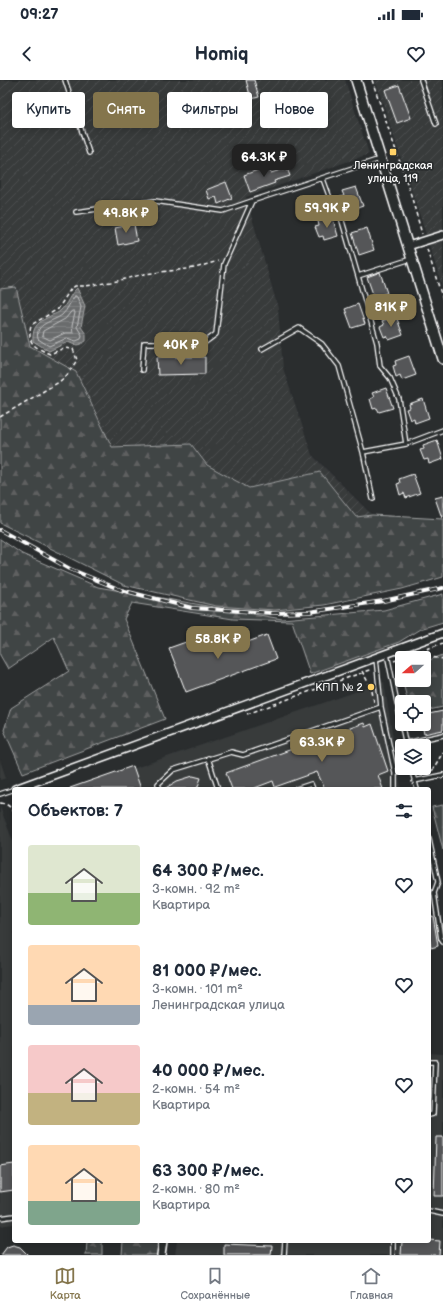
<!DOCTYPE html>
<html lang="ru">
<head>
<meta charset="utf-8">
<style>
  :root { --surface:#fff; --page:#f2f2f3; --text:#1f2937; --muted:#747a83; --line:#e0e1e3; --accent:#84754c }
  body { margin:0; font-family:"Balsamiq Sans",sans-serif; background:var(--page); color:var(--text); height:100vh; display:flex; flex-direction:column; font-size:15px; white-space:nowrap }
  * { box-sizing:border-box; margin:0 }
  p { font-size:13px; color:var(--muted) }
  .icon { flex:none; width:22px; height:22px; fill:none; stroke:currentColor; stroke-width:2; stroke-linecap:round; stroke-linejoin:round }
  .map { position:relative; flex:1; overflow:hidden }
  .side { position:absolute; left:12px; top:707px; width:419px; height:456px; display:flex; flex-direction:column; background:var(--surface); border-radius:4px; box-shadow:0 2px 10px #0003 }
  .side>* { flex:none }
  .hud { position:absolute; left:12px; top:12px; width:419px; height:36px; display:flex; gap:8px }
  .needle { width:26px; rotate:250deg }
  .tools { position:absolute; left:395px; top:571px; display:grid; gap:8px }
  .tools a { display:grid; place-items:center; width:36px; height:36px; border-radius:4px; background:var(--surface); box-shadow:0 2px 10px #0003; font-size:20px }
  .price { position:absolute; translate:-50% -34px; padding:0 9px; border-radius:8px; background:var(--accent); color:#fff; font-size:13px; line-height:26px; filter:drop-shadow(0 1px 2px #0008) }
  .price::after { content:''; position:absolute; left:50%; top:24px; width:12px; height:9px; margin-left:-6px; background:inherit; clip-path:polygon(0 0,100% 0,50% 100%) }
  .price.on { background:#222; color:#fff }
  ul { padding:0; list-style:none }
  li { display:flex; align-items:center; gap:12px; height:100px; padding:0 16px }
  li span { display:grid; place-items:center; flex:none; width:112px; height:80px; border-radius:4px; color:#555 }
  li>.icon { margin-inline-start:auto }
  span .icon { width:48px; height:48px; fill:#fffc; stroke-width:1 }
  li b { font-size:17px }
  h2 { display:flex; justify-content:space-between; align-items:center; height:48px; padding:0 16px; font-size:17px }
  .chip { padding:0 14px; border-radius:4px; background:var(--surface); box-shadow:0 2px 10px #0003; font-size:14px; line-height:36px }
  .chip.on { background:var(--accent); color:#fff }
  .status { display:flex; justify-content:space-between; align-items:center; height:28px; padding:0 20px; background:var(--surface); direction:ltr }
  .status svg { height:11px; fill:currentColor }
  header { display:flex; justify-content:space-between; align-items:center; height:52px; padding:0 16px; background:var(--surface); font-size:18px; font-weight:700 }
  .dock { display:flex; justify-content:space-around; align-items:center; height:56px; border-top:1px solid var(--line); background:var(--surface); font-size:11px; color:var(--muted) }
  .dock a { display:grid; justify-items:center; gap:2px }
  .dock .on { color:var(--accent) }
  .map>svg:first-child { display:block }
  .built { fill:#373a3b }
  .industrial { fill:url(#industrial-furrows) }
  .forest { fill:url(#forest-firs); stroke:#a0a2a2 }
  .water { fill:url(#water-rules); stroke:#a6a7a7 }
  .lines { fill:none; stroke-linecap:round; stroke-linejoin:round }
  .shore { stroke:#c3c4c5; stroke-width:1 }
  .building { fill:#555758; stroke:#fff }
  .service-casing { stroke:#fff; stroke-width:6 }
  .minor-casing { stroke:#fff; stroke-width:10 }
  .secondary-casing { stroke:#fff; stroke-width:12 }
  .path { stroke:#fff; stroke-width:1.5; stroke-dasharray:4 3; stroke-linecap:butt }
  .service { stroke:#2a2d2e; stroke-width:3.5 }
  .minor { stroke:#2a2d2e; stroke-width:7 }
  .secondary { stroke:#2a2d2e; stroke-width:9 }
  .rail-casing { stroke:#fff; stroke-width:4 }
  .rail { stroke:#2a2d2e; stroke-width:2.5; stroke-dasharray:8; stroke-linecap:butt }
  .poi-dot { fill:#ffd166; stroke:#2a2d2e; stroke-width:1.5 }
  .labels { text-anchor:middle; stroke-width:3.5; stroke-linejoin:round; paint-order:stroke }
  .poi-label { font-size:11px; fill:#fff; stroke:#2a2d2e }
</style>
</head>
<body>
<div class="status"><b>09:27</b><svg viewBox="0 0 49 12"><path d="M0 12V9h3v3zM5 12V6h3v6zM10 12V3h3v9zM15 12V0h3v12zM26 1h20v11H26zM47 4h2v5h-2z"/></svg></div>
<header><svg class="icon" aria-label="back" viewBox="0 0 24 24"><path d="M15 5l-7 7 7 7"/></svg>Homiq<svg class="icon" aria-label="heart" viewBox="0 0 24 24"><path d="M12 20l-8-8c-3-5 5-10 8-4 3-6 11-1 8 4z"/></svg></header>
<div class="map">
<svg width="443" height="1175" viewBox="0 0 443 1175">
  <defs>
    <pattern id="industrial-furrows" width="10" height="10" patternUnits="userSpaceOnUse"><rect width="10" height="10" fill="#373a3b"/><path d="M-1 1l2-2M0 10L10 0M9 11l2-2" fill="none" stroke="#4b4e4f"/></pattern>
    <pattern id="forest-firs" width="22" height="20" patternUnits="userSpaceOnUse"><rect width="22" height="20" fill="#414445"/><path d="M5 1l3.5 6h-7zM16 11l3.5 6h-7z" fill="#5e6061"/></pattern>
    <pattern id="water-rules" width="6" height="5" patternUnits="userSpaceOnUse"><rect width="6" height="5" fill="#6a6c6d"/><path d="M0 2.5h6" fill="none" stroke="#808283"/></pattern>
  </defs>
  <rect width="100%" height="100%" fill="#2a2d2e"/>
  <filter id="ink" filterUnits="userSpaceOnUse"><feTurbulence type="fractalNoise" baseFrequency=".025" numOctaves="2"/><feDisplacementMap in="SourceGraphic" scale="8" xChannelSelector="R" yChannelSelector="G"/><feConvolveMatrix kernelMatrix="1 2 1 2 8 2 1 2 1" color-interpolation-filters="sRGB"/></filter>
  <g filter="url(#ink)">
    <path class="built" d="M384 602 401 709H74Z
      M0 680 6 698 0 700Z
      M0 727 14 764V1144L0 1146Z
      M429 973 443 974V1175H175L177 1161H429Z"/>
    <path class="industrial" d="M0 0H345L369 74 246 117 278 228 283 288 312 375 372 435 356 437 320 392 249 408 207 385 191 364 112 367 76 292 30 266 16 207 0 209Z
      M375 0H443V209L424 148Z"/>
    <path class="forest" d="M16 207 30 266 76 292 112 367 191 364 207 385 249 408 320 392 356 437 372 435 443 439V497L402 509 324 525 275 530 216 526 124 505 0 443V209Z
      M0 459 22 474 98 507 282 539 384 530 443 514V542L420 549 399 562 310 594 292 541 233 539 132 523 124 539 165 639 23 693 4 650 11 628 69 591 54 557 8 589 0 575Z
      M443 575V627L424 631V622H408L404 607 410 600H424V582Z
      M443 725V770L432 727Z
      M87 1161H102V1175H86Z
      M123 1161H160L161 1175H122Z"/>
    <path class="water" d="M77 208 85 226 81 247 86 254V261C78 266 76 266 68 262L49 271 33 261C32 245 39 242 52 235 55 234 58 233 60 231 68 224 69 215 77 208Z"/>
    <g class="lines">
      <path class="shore" d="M75 216 77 217 81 227 77 247 82 255 81 259 76 261 67 258 49 266 38 259C34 243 53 242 62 235 68 230 70 221 75 216Z
        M72 231H74L75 233 72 246 73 253H65L50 260 42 256 43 251 65 239Z"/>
    </g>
    <path class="building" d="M246 0H254L259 17 251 19Z
      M399 5 411 38 397 43 385 10Z
      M269 86 271 93 287 88 290 96 274 101 275 103 250 112 244 95Z
      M226 102 232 118 218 124 216 116 209 119 206 110Z
      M356 107 363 126 349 131 347 126 344 127 340 117 344 116 342 111Z
      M332 136 338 156 324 160 323 156 319 157 315 147 319 146 318 141Z
      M134 144 137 161 118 165 115 148Z
      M367 148 374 170 359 175 352 153Z
      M380 192 387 213 374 217 367 197Z
      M358 224 365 244 352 248 345 229Z
      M396 236 403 255 389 260 387 256 384 257 380 247 384 245 382 241Z
      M409 276 416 295 402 300 400 295 396 297 393 286 396 285 395 281Z
      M157 277H205V294L158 295Z
      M386 308 393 328 379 332 377 328 373 329 370 319 374 317 372 313Z
      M423 319 429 338 415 343 414 338 410 340 406 329 410 328 409 324Z
      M437 360 443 379 429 384 428 379 424 380 420 370 424 369 423 365Z
      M413 394 420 413 406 418 404 413 400 415 397 404 400 403 399 399Z
      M443 416V437L442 438 435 418Z
      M267 555 276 579 186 612 169 568 203 556 206 563 216 559 220 572Z
      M443 631V650L424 654 422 644H424V635Z
      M364 643 365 647 372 644 388 691 378 695 383 709H325L317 692 275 707 273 701 252 709H232L226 693Z
      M133 686 141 709H70V708Z
      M193 696 201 698 197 709H164L177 701Z
      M433 836 438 866 431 868 429 856V837Z
      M436 1057H443V1116H434Z
      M14 1084V1110L0 1112V1086Z
      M429 1160 440 1161 439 1175H401L402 1161Z
      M224 1164 272 1166 271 1175H224Z
      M13 1165 20 1167 28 1175H1L7 1167Z"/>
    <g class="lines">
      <g class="service-casing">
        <path id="service" d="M65 0 89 73
          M421 0 436 44
          M323 99 331 121 336 126 340 134 358 196 411 179
          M252 121 380 79
          M76 132 155 121 223 131 252 121 224 184 216 254 204 263H144L142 290
          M358 196 377 263 380 286 390 298 399 319 406 364
          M262 269 299 248 322 264 339 286 363 372 373 419
          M363 372 406 364 443 350
          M387 574 406 666
          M376 578 381 627 395 693V709
          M406 663 443 655
          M208 678 218 709
          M411 688 417 709
          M414 701 443 695
          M160 709 158 704 173 690 231 672 243 675 381 627
          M296 709 311 704 313 709
          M0 714 12 710
          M429 759 438 802 434 813 441 859 443 862
          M429 982H435L433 1034 429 1035
          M429 1131 443 1134
          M0 1138 14 1136
          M284 1175 285 1161
          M393 1175V1161"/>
      </g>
      <g class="minor-casing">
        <path id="minor" d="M408 166 443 155
          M15 709 443 553
          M161 1175 163 1161"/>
      </g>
      <g class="secondary-casing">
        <path id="secondary" d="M356 0 443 279"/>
      </g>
      <path class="path" d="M372 0 411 115 422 154
        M427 169 443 220
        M0 337 59 302 67 295 77 280 73 269 64 268 50 274C34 267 27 264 31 245L58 229 70 210 75 206H86L117 201 144 194 195 188 218 181
        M413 574 443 579
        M394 581 443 563
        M362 591 369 604
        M372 611 374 622
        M247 634 372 589
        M432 691 443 672
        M0 723C6 723 11 727 14 732"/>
      <use href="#service" class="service"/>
      <use href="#minor" class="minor"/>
      <use href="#secondary" class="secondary"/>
      <g class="rail-casing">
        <path id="rail" d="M0 450 70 489 121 510 192 528 273 533 309 532 383 521 443 508"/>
      </g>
      <use href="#rail" class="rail"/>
    </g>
  </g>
  <g class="poi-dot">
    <rect x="389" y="68" width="8" height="8" rx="2"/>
    <circle cx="371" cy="607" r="4"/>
  </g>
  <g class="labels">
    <g class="poi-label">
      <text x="393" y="89">Ленинградская<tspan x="393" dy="13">улица, 119</tspan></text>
      <text x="363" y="611" text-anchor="end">КПП № 2</text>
    </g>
  </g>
</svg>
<div class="tools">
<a><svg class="needle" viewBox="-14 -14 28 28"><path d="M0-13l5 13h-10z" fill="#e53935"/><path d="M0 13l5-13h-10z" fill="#747a83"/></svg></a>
<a><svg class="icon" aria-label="locate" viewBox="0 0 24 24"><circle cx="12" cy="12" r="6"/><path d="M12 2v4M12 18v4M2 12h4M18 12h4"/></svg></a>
<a><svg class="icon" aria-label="layers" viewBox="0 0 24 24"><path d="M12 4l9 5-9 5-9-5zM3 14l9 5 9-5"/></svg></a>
</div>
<b class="price on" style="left:264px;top:98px">64.3K ₽</b>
<b class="price" style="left:327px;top:149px">59.9K ₽</b>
<b class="price" style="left:126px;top:154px">49.8K ₽</b>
<b class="price" style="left:391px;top:248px">81K ₽</b>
<b class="price" style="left:181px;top:286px">40K ₽</b>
<b class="price" style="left:218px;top:580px">58.8K ₽</b>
<b class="price" style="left:322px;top:683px">63.3K ₽</b>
<div class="hud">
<a class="chip">Купить</a>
<a class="chip on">Снять</a>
<a class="chip">Фильтры</a>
<a class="chip">Новое</a>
</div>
<section class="side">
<h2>Объектов: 7<svg class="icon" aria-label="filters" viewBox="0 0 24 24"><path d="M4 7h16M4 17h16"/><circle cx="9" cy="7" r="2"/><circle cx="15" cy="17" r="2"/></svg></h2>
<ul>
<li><span style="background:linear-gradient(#dfe7d0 60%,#8fb573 0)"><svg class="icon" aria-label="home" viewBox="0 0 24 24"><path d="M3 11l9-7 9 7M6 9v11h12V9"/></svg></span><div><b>64 300 ₽/мес.</b><p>3-комн. · 92 m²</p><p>Квартира</p></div><svg class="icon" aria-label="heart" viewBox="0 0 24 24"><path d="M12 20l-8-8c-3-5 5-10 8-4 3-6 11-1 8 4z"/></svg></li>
<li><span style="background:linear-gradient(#ffd9b3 75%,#9aa5b1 0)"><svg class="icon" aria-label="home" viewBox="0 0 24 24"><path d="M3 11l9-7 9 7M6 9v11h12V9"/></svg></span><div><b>81 000 ₽/мес.</b><p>3-комн. · 101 m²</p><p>Ленинградская улица</p></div><svg class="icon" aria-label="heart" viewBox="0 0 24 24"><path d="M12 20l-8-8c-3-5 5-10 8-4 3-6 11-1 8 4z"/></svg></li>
<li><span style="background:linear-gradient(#f6c9c9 60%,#c2b280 0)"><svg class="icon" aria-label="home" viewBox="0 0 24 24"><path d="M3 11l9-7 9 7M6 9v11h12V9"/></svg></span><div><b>40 000 ₽/мес.</b><p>2-комн. · 54 m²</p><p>Квартира</p></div><svg class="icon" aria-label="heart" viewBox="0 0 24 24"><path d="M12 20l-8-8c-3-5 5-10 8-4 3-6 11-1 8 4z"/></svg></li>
<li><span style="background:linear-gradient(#ffd9b3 70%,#7fa58c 0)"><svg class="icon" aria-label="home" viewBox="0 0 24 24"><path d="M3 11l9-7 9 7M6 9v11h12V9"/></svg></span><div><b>63 300 ₽/мес.</b><p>2-комн. · 80 m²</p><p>Квартира</p></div><svg class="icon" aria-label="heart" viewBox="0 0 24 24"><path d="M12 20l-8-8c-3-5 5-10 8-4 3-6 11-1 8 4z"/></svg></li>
</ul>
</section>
</div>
<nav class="dock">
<a class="on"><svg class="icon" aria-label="map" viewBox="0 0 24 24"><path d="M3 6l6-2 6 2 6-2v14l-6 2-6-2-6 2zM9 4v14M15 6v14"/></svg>Карта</a>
<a><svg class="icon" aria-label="saved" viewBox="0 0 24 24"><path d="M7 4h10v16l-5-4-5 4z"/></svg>Сохранённые</a>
<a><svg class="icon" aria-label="home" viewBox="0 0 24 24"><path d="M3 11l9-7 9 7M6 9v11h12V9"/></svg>Главная</a>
</nav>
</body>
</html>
